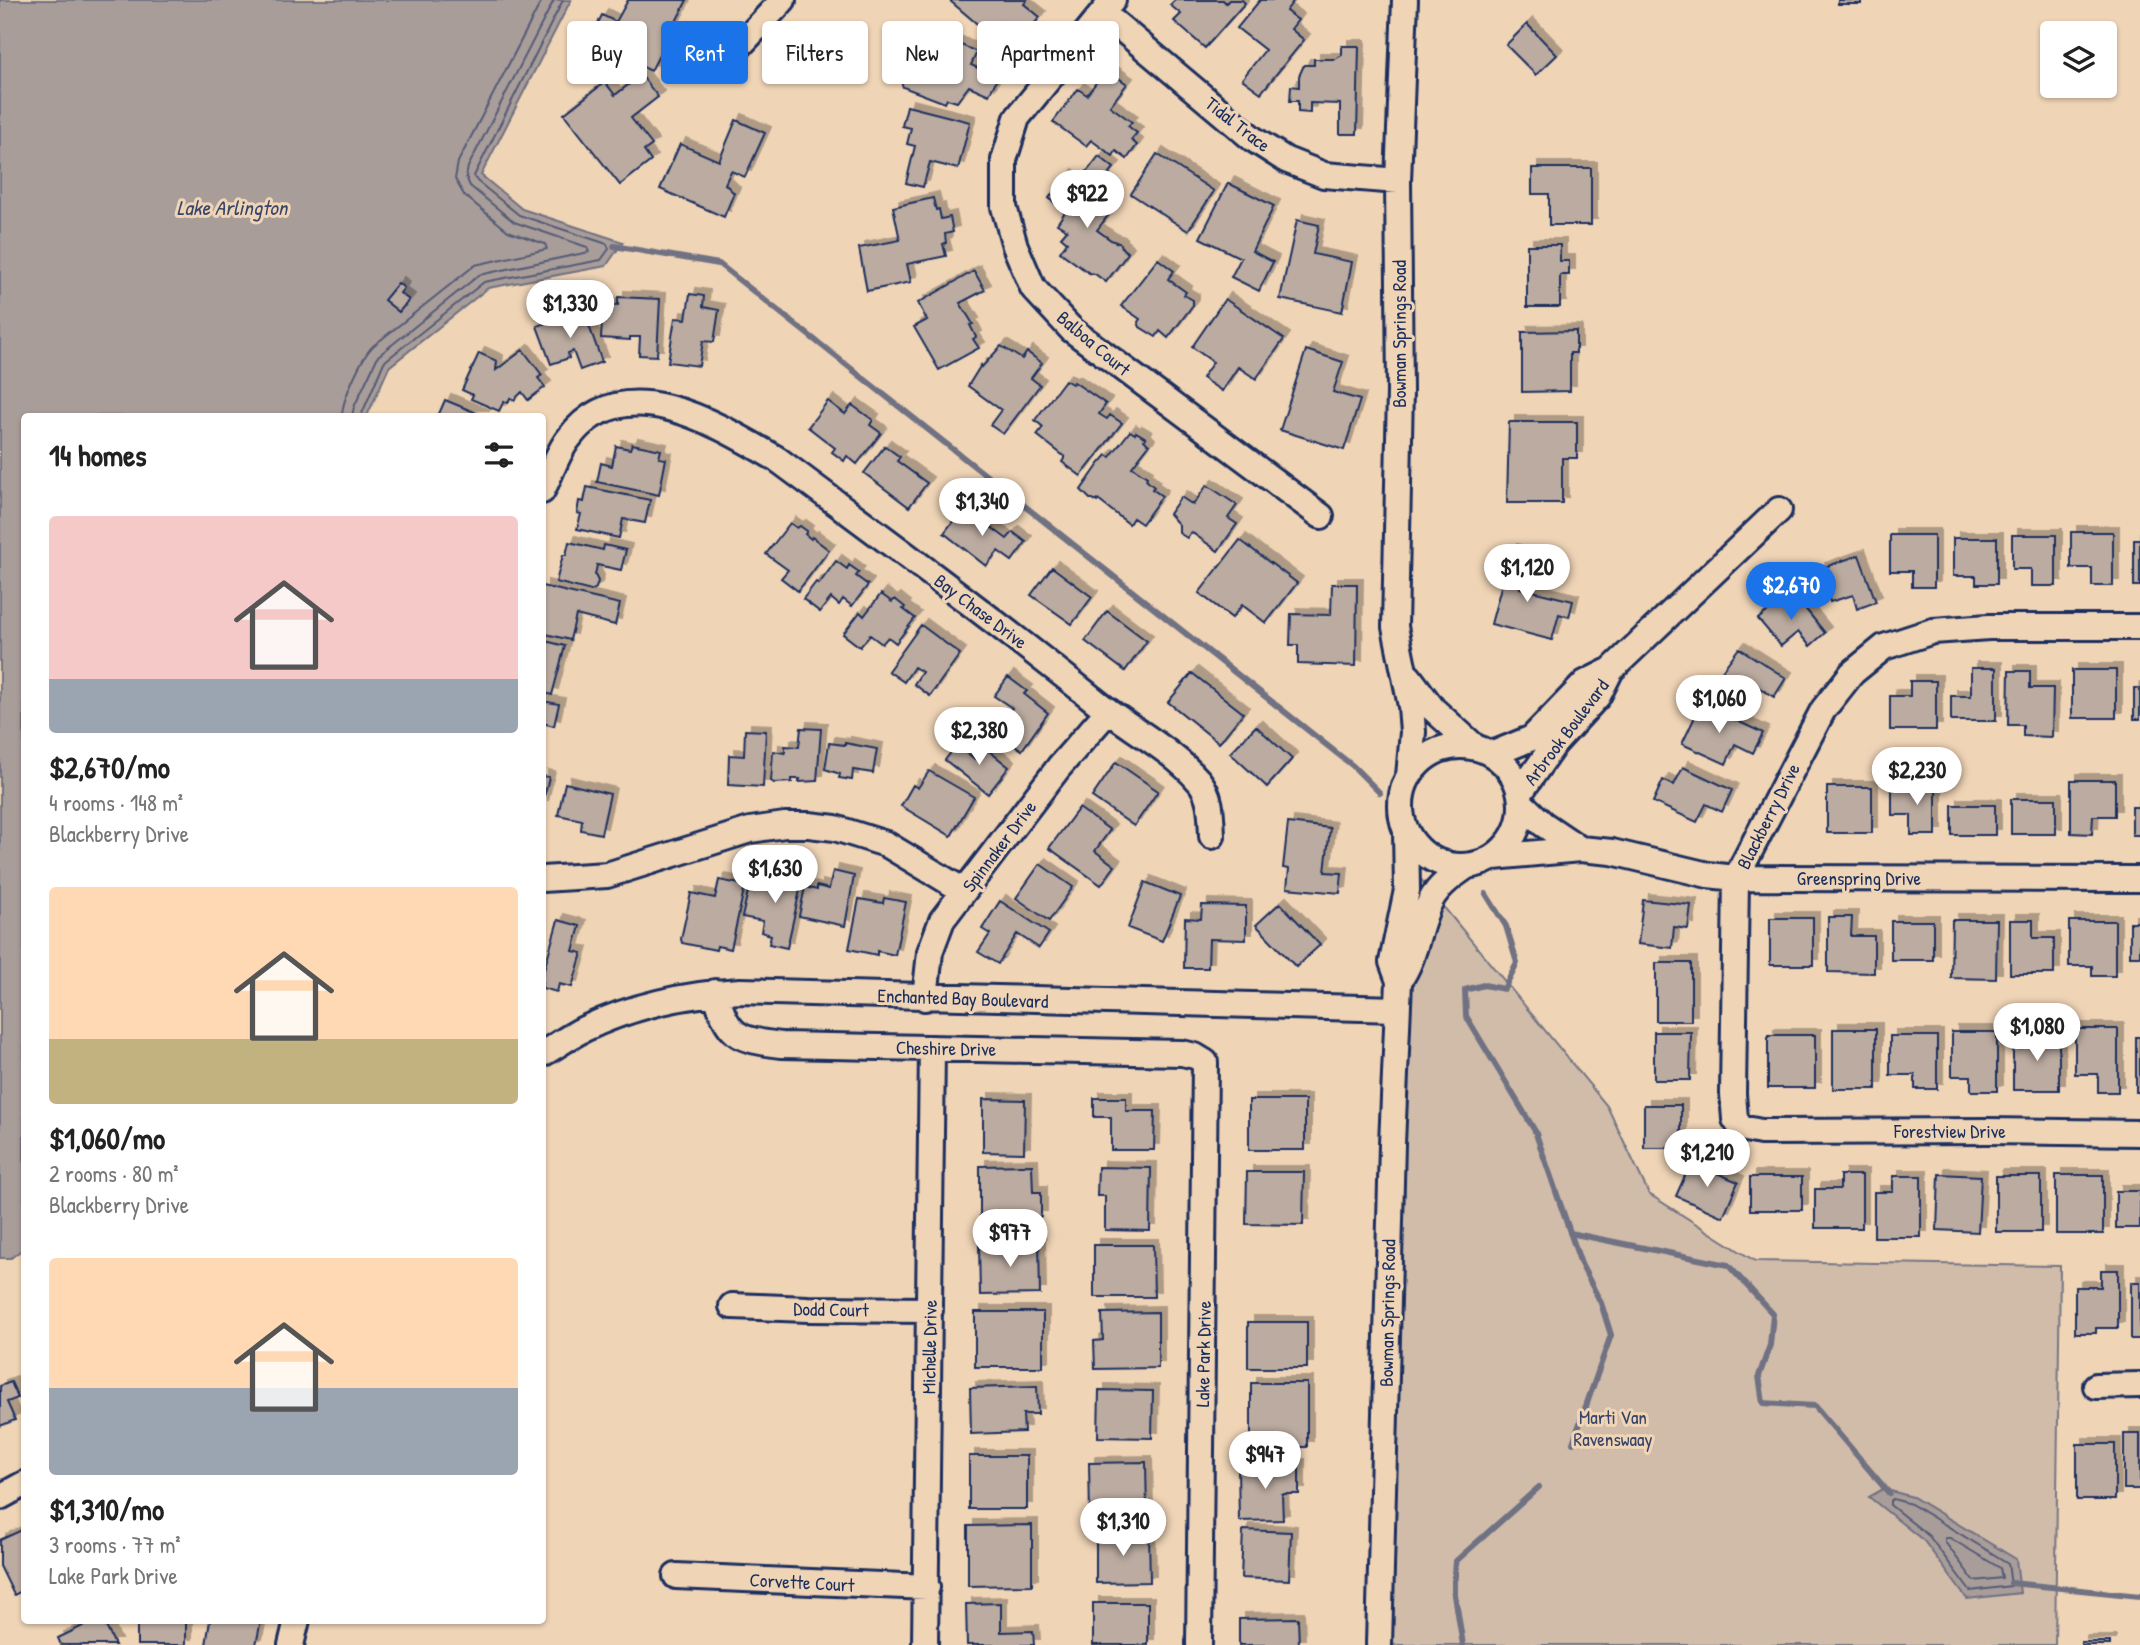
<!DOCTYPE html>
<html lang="en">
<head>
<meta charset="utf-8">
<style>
  :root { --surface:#fff; --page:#f6f6f6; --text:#222; --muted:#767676; --accent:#1a73e8 }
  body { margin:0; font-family:"Patrick Hand",sans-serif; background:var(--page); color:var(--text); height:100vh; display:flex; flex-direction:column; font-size:26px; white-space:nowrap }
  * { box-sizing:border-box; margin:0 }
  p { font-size:23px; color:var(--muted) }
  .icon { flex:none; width:38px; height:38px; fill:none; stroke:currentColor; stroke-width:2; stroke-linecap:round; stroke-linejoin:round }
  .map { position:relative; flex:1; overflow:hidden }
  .sheet { position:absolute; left:21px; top:413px; width:525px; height:1211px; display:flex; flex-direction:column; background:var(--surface); border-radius:7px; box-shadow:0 2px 5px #0004 }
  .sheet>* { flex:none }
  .guide { position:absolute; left:567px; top:21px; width:665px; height:63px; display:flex; gap:14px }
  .buttons { position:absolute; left:2040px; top:21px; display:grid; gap:14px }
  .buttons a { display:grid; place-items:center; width:77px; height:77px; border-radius:7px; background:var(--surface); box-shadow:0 2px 5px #0004; font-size:35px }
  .price { position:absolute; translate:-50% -60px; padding:0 16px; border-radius:24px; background:#fff; color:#222; font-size:23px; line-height:46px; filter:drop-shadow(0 2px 4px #0008) }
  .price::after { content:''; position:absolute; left:50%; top:42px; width:21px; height:16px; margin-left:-10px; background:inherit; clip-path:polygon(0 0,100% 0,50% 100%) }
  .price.current { background:var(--accent); color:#fff }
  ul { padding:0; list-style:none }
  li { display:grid; align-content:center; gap:14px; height:371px; padding:0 28px }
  li span { display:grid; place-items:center; height:217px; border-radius:7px; color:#555 }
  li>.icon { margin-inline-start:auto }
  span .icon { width:126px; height:126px; fill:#fffc; stroke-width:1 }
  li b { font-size:30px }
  h2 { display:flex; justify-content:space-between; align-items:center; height:84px; padding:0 28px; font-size:30px }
  .tag { padding:0 24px; border-radius:7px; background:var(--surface); box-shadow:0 2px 5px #0004; font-size:24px; line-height:63px }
  .tag.current { background:var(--accent); color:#fff }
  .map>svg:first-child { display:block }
  .green { fill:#d0bca9; stroke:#767684; stroke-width:2 }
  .water { fill:#a99d9a; stroke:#707182; stroke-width:2 }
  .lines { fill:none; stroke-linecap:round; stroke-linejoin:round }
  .shore { stroke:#545b76; stroke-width:2 }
  .stream { stroke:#707182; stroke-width:6 }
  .building { fill:#bbaba0; stroke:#1b2f5e; stroke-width:2; filter:url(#shadow) }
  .minor-casing { stroke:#1b2f5e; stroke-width:30 }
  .minor { stroke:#efd4b6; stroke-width:24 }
  .labels { text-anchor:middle; stroke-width:6; stroke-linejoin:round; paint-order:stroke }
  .street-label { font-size:19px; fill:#1b2f5e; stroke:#efd4b6 }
  .park-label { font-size:19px; fill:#364469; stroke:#efd4b6 }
  .water-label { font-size:21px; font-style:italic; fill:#37456a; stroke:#efd4b6 }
</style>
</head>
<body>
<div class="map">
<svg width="2140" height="1645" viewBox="0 0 2140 1645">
  <defs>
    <filter id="shadow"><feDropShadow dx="6" dy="-6" stdDeviation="0" flood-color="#0004"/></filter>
  </defs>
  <rect width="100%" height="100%" fill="#efd4b6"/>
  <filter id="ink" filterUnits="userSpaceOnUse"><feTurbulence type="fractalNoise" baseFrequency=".0143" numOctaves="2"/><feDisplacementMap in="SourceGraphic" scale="14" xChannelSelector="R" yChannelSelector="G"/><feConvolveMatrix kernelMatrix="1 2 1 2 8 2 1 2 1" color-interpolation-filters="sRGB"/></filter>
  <g filter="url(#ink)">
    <path class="green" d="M1415 872 1607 1106 1649 1194 1755 1261 2060 1266 2055 1645H1387Z"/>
    <path class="water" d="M0 0H571L481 175 522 209 623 242 606 266 488 288 389 367 367 416H24V1248L11 1258H0Z
      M1883 1489 1913 1497 2016 1559 2020 1593 1967 1599 1924 1541 1869 1497Z"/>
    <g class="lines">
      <path class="shore" d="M342 416C342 400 361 358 373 346L475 265 547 249 545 244 508 231 464 195 455 179 458 162 542 0
        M352 416 354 407 378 356 479 275 589 252 587 247 514 222 470 186 466 177 468 167 554 0
        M361 416 384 362 484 282 601 260 609 249 607 244 519 215 477 181 474 176 563 0
        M1893 1499 1911 1504 2008 1563 2011 1586 1970 1591 1929 1536 1890 1505V1501Z
        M1945 1538H1950L2000 1568 2002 1578 1974 1581 1945 1542Z"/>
      <path class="stream" d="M614 246 719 264 1353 766 1380 793
        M1486 894 1506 926 1517 963 1504 989 1484 985 1465 990 1466 1016 1535 1131 1581 1264 1601 1303 1611 1335 1573 1443
        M1570 1233 1728 1265 1773 1314 1770 1345 1759 1376 1763 1403 1815 1406 1889 1493
        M2011 1583 2140 1596
        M1463 1645 1454 1589 1456 1561 1539 1487"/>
    </g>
    <path class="building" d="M628 0H687L651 71 621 56 616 67 584 51 602 15 616 22Z
      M949 0H1027L1024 4 1040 17 1021 40 999 22 989 34Z
      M1175 0H1223L1226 3 1229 0H1242L1245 3 1205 48 1174 21 1181 14 1170 5Z
      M1260 0H1294L1286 11 1298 20 1291 29 1304 40 1261 93 1242 79 1265 50 1237 28Z
      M1838 0H1861V4H1838Z
      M1527 24 1557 55 1536 75 1506 45Z
      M943 37 977 52 971 65 998 77 989 95 969 86 957 102 947 99 945 103 903 87 899 76 927 66 936 39Z
      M1342 46H1359L1357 134H1340V104L1310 103V113L1298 112V101H1290L1291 86 1299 87V76L1304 65H1314V59H1335L1342 55Z
      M1106 69 1127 84 1110 106 1132 122 1128 126 1137 133 1131 140 1137 145 1127 159 1116 151 1113 156 1091 140 1086 146 1053 122 1078 89 1087 95Z
      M641 75 658 97 631 118 652 145 644 151 651 161 620 185 564 114 605 82 615 95Z
      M907 106 970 122 958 169 930 162 923 187 906 183 915 146 907 144 911 128 902 126Z
      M736 120 765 133 745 177 731 171 725 184 734 193 724 217 660 189 680 144 719 161Z
      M1157 154 1214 191 1188 231 1131 194Z
      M1099 156 1114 168 1100 185 1085 174Z
      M1532 168H1591V225H1549V194H1532Z
      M1067 175 1113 209 1097 230 1111 240 1121 244 1122 248 1128 253 1106 282 1095 274 1089 273 1060 252 1067 242 1061 237 1067 230 1057 224 1065 212 1049 198Z
      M1228 183 1274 206 1252 251 1273 262 1259 291 1231 277 1241 258 1200 238Z
      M933 198 936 210 939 209 941 219 950 217 953 232 945 234 946 243 943 244 946 256 907 264 911 282 867 291 859 248 900 240 893 207Z
      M1297 220 1319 225 1313 254 1352 262 1342 312 1280 299Z
      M1527 245H1560V261H1569V275H1560V307H1527Z
      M1158 259 1174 271 1168 279 1186 292 1184 295 1193 300V305L1168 338 1160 331 1156 337 1140 327 1138 322 1140 319 1121 306Z
      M974 271 985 290 960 303 973 324 970 325 976 337 973 339 979 348 939 370 914 327 927 320 918 303Z
      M398 283 404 288 400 293 409 300 399 312 384 300Z
      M690 294 704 296 703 307 719 310 714 342 703 341 699 366 668 362 675 318 686 319Z
      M618 297 660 299 657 356 639 355 640 337H630V340L601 338 603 304 618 305Z
      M1225 299 1284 339 1256 379 1238 367 1222 391 1202 378 1213 362 1192 347Z
      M583 309 602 362 580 370 573 351 568 353 569 358 551 364 537 326Z
      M1576 331V353H1570V391L1522 392V332Z
      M1001 346 1022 359 1027 352 1042 363 1031 378 1040 385 1003 434 990 425 1001 410 968 386 981 365 982 367Z
      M523 350 542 375 538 378 545 387 528 400 522 392 514 400 510 398 508 403 504 401 499 411 471 399 473 395 462 390 479 353 497 361 496 370Z
      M1306 350 1343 362 1333 392 1360 400 1344 450 1280 430Z
      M1065 380 1072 384 1074 382 1106 404 1099 414 1107 419 1110 415 1122 423 1081 476 1062 462 1065 457 1037 435 1043 427 1035 420Z
      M445 400 484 416H438Z
      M828 401 845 414 852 405 873 420 870 425 881 433 857 464 847 456 844 461 832 452 835 448 808 427Z
      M1509 422H1577V458H1562V503H1507Z
      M1130 431 1135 434 1136 432 1146 438 1144 440 1149 445 1132 467 1147 477 1146 480 1154 487 1152 489 1162 496 1142 524 1133 518 1129 524 1098 500 1097 502 1093 499H1090L1081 490 1099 464 1107 455 1110 457Z
      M632 444 661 450 659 458 666 459 659 495 597 482 601 463 612 466 616 446 630 449Z
      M885 446 900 457 897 461 927 483 909 507 864 473Z
      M1207 485 1237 505 1228 518 1237 524 1218 551 1191 532 1187 538 1179 533V525L1169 514 1181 497 1193 505Z
      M587 487 650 500 645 523 623 519 619 538 577 529 581 514 577 513 579 501 584 502Z
      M964 507 1007 539 1013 532 1026 542 1012 561 998 551 986 566 944 533Z
      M790 523 797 528 800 526 807 531 805 534 811 539 812 537 829 550 798 591 781 578 788 570 766 554Z
      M2071 532H2113V586H2092V568H2071Z
      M1890 535H1934V587H1912V571H1890Z
      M2012 535H2056V586H2031V569H2012Z
      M1953 538H1997V584H1976V576H1953Z
      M2134 539H2140V586H2134Z
      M1240 540 1297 583 1266 623 1242 605 1232 618 1199 593Z
      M569 542 603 550 604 545 626 550 621 570 597 565 595 575 598 581 596 588 591 591 556 582 563 555H566Z
      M1511 550 1529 555 1520 588 1573 601 1569 617 1559 614 1552 640 1491 624Z
      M1859 555 1876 602 1857 609 1853 595 1830 602 1819 569Z
      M836 561 847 569 849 565 859 572 856 576 868 585 852 606 843 599 839 605 831 598 820 612 803 599 816 582 819 584Z
      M1052 567 1092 597 1072 624 1031 595Z
      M1332 584H1357L1356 666 1298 664V645H1290L1291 614 1331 615Z
      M542 586 620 604 615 625 576 615 570 640 542 633Z
      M1792 592 1825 633 1810 646 1798 632 1781 646 1758 619Z
      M881 594 892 602 895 599 905 607 903 609 915 618 896 643 888 637 882 644 870 635 860 647 843 634 860 612 864 616Z
      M1107 611 1147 641 1125 671 1085 641Z
      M921 625 960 654 930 696 914 684 922 672 914 667 904 682 888 671Z
      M542 640 565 646 552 695 542 692Z
      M1739 648 1786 678 1774 697 1758 687 1747 705 1713 683Z
      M1971 668H1996V721H1951V696H1971Z
      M2072 670H2116V718H2072Z
      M2009 671H2030V688H2053L2052 737 2023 736V725H2008Z
      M1192 673 1243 713 1219 743 1168 702Z
      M1008 677 1027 691 1024 694 1048 713 1022 750 994 731 1012 708 994 696Z
      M1910 681H1936V730H1890V696H1910Z
      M2134 688H2140V719H2134Z
      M542 701 559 704 554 726 542 723Z
      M1701 704 1763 733 1753 753 1735 744 1726 764 1682 744Z
      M1256 726 1292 759 1267 787 1230 753Z
      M801 728 821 729 817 781 799 782 800 779H792V782L774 783 771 781 773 751 785 753V746L799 747Z
      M745 730 766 731 763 787 728 785 729 755 744 756Z
      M829 743 845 745V743L877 749 873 773 853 770 852 780 839 778 840 774 825 769Z
      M957 745 975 759 984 747 1009 767 988 794 945 760Z
      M1116 762 1158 791 1134 826 1092 797Z
      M1683 767 1732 790 1722 812 1706 804 1697 822 1653 802 1663 780 1674 785Z
      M929 771 974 797 951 836 901 806 913 785 918 788Z
      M542 776 549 777 542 807Z
      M2071 780H2115V816H2093L2092 834 2071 833Z
      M565 783 610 794 601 834 581 830 582 820 558 815Z
      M1892 785H1936V835H1911V815H1892Z
      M1827 787H1872V833H1827Z
      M2011 799H2056V834H2011Z
      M1952 805H1995V835H1952Z
      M2132 807H2140V835H2132Z
      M1079 808 1110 830 1095 851 1115 866 1101 885 1049 848Z
      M1288 823 1330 828 1325 872 1342 873 1340 893 1287 888 1289 869 1283 868Z
      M1040 864 1073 887 1049 921 1016 898Z
      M779 867 804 872 787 948 769 944 771 935 761 932 763 921 742 917 750 883 775 887Z
      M833 871 854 876 845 926 799 916 805 887 817 890V886L829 889Z
      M719 880 745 885 731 949 717 946 716 950 682 943 681 939 691 893 715 898Z
      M1145 882 1180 896 1162 941 1128 928Z
      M884 898 906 902 895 955 877 951V955L849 949 859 899 883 903Z
      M1643 900 1691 905 1688 929 1674 927 1672 948 1638 944Z
      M1000 901 1049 933 1039 948 1017 934 998 964 978 952 990 934 982 929Z
      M1280 903 1320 945 1296 967 1256 925Z
      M1202 905 1246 906V940L1209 939 1208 968H1184L1185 918 1201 919Z
      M1828 917H1852L1851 936H1874V973L1828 972Z
      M1770 918H1813V965H1770Z
      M558 920 580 926 573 951 582 953 572 987 559 984 557 992 542 988V977Z
      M1952 920H1997L1996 979 1951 978Z
      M2010 920H2033V938H2054V974H2010Z
      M1891 921H1933V960H1891Z
      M2069 921H2115V976H2092V966H2069Z
      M2130 922H2140V956H2130Z
      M1656 963H1691V1021H1656Z
      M1833 1029H1876V1089H1833Z
      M2075 1029H2118V1092H2098V1074H2075Z
      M1654 1032H1691L1690 1080H1654Z
      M1952 1032H1997V1091H1971V1076H1952Z
      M2022 1033H2059V1090H2013V1049H2022Z
      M1768 1035H1815V1088H1768Z
      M1890 1036H1937V1089H1915V1075H1890Z
      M2136 1037H2140V1092H2136Z
      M1094 1098H1126V1111H1155L1154 1150H1111V1117H1094Z
      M983 1099 1025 1100 1024 1153 983 1152Z
      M1249 1100H1305V1150H1249Z
      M1644 1105H1681V1148H1644Z
      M1691 1162 1738 1182 1723 1217 1676 1196Z
      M1032 1165 1033 1192H1041V1217L980 1218V1166Z
      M1098 1167 1151 1168 1150 1231 1105 1230V1196H1097Z
      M1247 1172H1304L1303 1225 1246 1224Z
      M1939 1174 1981 1176 1978 1232 1937 1230Z
      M1840 1175H1862V1228H1815V1189H1840Z
      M2056 1175H2103V1234H2056Z
      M1893 1176H1921V1237H1874V1192H1893Z
      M1996 1176H2041V1232H1996Z
      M1750 1177H1802V1210H1750Z
      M2116 1191H2140V1228H2116Z
      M1039 1242 1040 1294 980 1295 979 1243Z
      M1094 1245H1153L1154 1297H1094Z
      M2101 1270H2118V1328H2096V1333H2075V1287H2101Z
      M2131 1282H2140V1339H2131Z
      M975 1312H1043V1367H975Z
      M1158 1312V1368L1095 1369 1094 1341 1103 1340 1102 1313Z
      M1248 1322H1307V1368H1248Z
      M11 1382 18 1398 7 1402 15 1420 0 1426V1386Z
      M1251 1383H1307V1447H1251Z
      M1037 1386 1038 1414H1023L1024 1432 971 1434 970 1388Z
      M1099 1390 1153 1391 1152 1438 1098 1437Z
      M2124 1434H2140V1489H2124Z
      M2077 1444H2115V1500H2077Z
      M969 1456H1027V1509H969Z
      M1146 1462 1147 1516 1090 1517 1089 1463Z
      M1299 1465V1494H1282L1283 1520 1239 1521 1238 1466Z
      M1032 1525V1585L968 1586V1526Z
      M24 1529V1590L14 1595 0 1566V1540Z
      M1243 1530 1291 1532 1289 1580 1241 1578Z
      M1149 1533 1150 1582 1096 1583V1534Z
      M1001 1603V1632L1033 1631 1034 1645H967L966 1604Z
      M1093 1603H1148V1645H1093Z
      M1298 1618 1299 1645H1239V1619Z
      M95 1620H103L115 1645H61L58 1638Z
      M137 1620H186V1645H137Z
      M210 1620H261L256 1645H206Z
      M2081 1642H2110V1645H2081Z"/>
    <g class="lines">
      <g class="minor-casing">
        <path id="minor" d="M1113 0 1017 118 1004 160V207L1015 246 1033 288 1072 330 1321 516
          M1405 0 1398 181 1400 391 1395 627 1411 706 1413 732 1409 776
          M1103 13 1253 139 1286 160 1324 175 1398 181
          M732 54 783 0
          M542 491C551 474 557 453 569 438 623 366 717 424 777 459 885 539 993 619 1098 703 1131 729 1171 749 1199 781 1212 797 1211 816 1212 836
          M2140 627H1989L1933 631 1884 647 1852 673 1823 710 1736 878 1733 1094 1735 1119 1741 1128 1761 1132 1988 1131 2140 1133
          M1409 677 1433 709 1475 747
          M1401 806a60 60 0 1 1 120 0a60 60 0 1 1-120 0Z
          M1493 754 1532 738 1585 683 1611 670
          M1520 793 1555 743 1598 696 1611 670 1779 510
          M1522 804 1543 824 1580 849
          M1494 857 1580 849 1612 852 1708 875 1736 878 2140 879
          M542 879 607 875 750 830 785 825H809L835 828 886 844 964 891
          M1399 981C1417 956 1417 926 1431 900 1439 885 1454 875 1467 866
          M715 992C729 1037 736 1039 781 1045L1182 1053 1195 1056 1205 1062 1199 1645
          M925 998 930 952 942 920 1059 767 1108 711
          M542 1054C556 1046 570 1036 584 1029 632 1006 687 994 740 991L1397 1009
          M732 1306 808 1309 930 1310
          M2096 1386 2140 1385
          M0 1497 24 1484
          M676 1576 927 1587
          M291 1645 297 1620
          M925 1645 932 1048
          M1379 1645 1392 1144 1399 981 1392 962 1407 890 1406 831"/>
      </g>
      <use href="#minor" class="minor"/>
    </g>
  </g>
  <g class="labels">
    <g class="street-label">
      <text transform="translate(1238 124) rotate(38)" y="7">Tidal Trace</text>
      <text transform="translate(1399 334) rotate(-90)" y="7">Bowman Springs Road</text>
      <text transform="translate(1094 343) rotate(40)" y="7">Balboa Court</text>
      <text transform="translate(981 611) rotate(37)" y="7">Bay Chase Drive</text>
      <text transform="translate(1566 732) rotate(-53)" y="7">Arbrook Boulevard</text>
      <text transform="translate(1768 816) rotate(-63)" y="7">Blackberry Drive</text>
      <text transform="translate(999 846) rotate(-53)" y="7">Spinnaker Drive</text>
      <text x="1859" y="885">Greenspring Drive</text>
      <text transform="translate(963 998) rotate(2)" y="7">Enchanted Bay Boulevard</text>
      <text transform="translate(946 1048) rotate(1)" y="7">Cheshire Drive</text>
      <text x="1950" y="1138">Forestview Drive</text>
      <text transform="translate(831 1309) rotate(1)" y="7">Dodd Court</text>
      <text transform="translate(1387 1313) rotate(-89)" y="7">Bowman Springs Road</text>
      <text transform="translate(929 1347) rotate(-89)" y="7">Michelle Drive</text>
      <text transform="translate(1203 1354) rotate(-89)" y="7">Lake Park Drive</text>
      <text transform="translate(802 1582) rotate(3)" y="7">Corvette Court</text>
    </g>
    <g class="park-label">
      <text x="1613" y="1424">Marti Van<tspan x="1613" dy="22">Ravenswaay</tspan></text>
    </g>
    <g class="water-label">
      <text x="232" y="215">Lake Arlington</text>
    </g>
  </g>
</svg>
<div class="buttons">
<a><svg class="icon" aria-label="layers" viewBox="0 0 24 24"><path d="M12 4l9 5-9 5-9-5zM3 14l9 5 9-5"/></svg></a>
</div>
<b class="price" style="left:1087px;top:230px">$922</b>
<b class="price" style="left:570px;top:340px">$1,330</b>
<b class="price" style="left:982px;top:538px">$1,340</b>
<b class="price" style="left:1527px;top:604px">$1,120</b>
<b class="price current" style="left:1791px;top:622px">$2,670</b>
<b class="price" style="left:1719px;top:735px">$1,060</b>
<b class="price" style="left:979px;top:767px">$2,380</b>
<b class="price" style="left:1917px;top:807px">$2,230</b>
<b class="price" style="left:775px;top:905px">$1,630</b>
<b class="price" style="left:2037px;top:1063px">$1,080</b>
<b class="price" style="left:1707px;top:1189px">$1,210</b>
<b class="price" style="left:1010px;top:1269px">$977</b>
<b class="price" style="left:1265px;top:1491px">$947</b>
<b class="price" style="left:1123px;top:1558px">$1,310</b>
<div class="guide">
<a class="tag">Buy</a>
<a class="tag current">Rent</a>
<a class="tag">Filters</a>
<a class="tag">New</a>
<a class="tag">Apartment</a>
</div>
<section class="sheet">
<h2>14 homes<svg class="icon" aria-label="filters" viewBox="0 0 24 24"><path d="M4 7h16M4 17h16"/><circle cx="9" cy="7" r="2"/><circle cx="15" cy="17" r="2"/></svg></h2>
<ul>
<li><span style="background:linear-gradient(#f6c9c9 75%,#9aa5b1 0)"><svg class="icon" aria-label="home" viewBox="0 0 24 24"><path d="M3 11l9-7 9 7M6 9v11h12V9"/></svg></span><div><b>$2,670/mo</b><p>4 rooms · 148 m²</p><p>Blackberry Drive</p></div></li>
<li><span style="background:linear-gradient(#ffd9b3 70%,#c2b280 0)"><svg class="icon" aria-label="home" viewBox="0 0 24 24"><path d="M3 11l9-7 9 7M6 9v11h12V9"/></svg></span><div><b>$1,060/mo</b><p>2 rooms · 80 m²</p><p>Blackberry Drive</p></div></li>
<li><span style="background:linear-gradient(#ffd9b3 60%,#9aa5b1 0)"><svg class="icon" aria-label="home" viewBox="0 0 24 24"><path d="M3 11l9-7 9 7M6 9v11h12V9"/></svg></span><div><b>$1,310/mo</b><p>3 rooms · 77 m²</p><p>Lake Park Drive</p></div></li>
</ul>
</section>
</div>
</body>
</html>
